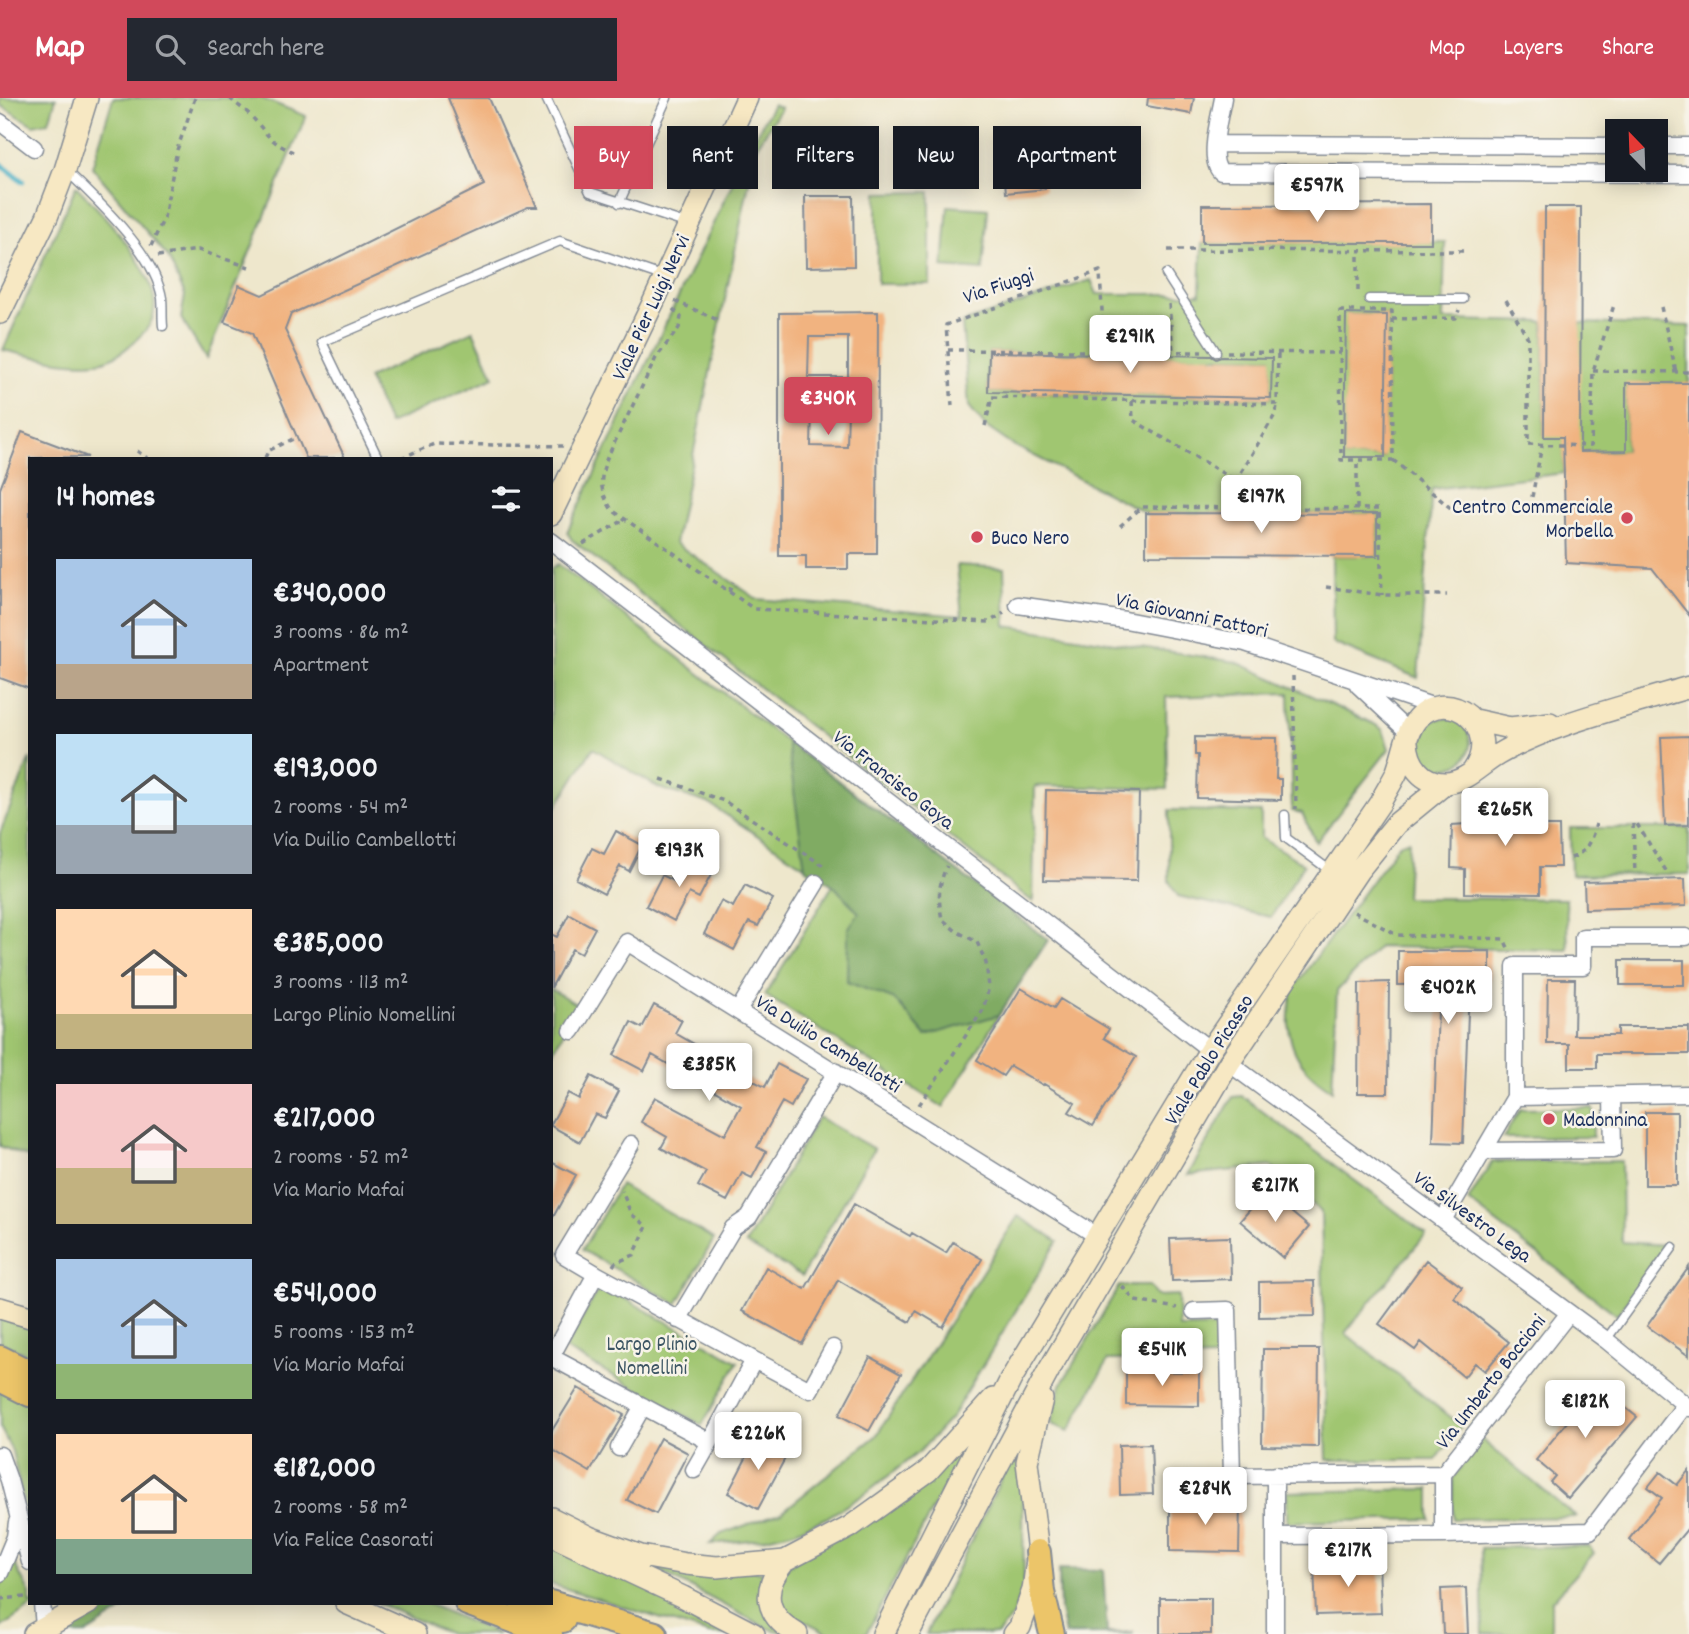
<!DOCTYPE html>
<html lang="en">
<head>
<meta charset="utf-8">
<style>
  :root { --surface:#171b24; --page:#242831; --text:#f1f3f6; --muted:#9ea1a6; --accent:#d1495b }
  body { margin:0; font-family:Dekko,sans-serif; background:var(--page); color:var(--text); height:100vh; display:flex; flex-direction:column; font-size:26px; white-space:nowrap }
  * { box-sizing:border-box; margin:0 }
  p { font-size:23px; color:var(--muted) }
  .icon { flex:none; width:38px; height:38px; fill:none; stroke:currentColor; stroke-width:2; stroke-linecap:round; stroke-linejoin:round }
  .map { position:relative; flex:1; overflow:hidden }
  .sheet { position:absolute; left:28px; top:359px; width:525px; height:1148px; display:flex; flex-direction:column; background:var(--surface); border-radius:0px; box-shadow:0 4px 18px #0003 }
  .sheet>* { flex:none }
  .banner { position:absolute; left:574px; top:28px; width:665px; height:63px; display:flex; gap:14px }
  .needle { width:46px; rotate:337deg }
  .buttons { position:absolute; left:1605px; top:21px; display:grid; gap:14px }
  .buttons a { display:grid; place-items:center; width:63px; height:63px; border-radius:0px; background:var(--surface); box-shadow:0 4px 18px #0003; font-size:35px }
  .price { position:absolute; translate:-50% -60px; padding:0 16px; border-radius:7px; background:#fff; color:#222; font-size:23px; line-height:46px; filter:drop-shadow(0 2px 4px #0008) }
  .price::after { content:''; position:absolute; left:50%; top:42px; width:21px; height:16px; margin-left:-10px; background:inherit; clip-path:polygon(0 0,100% 0,50% 100%) }
  .price.current { background:var(--accent); color:#fff }
  ul { padding:0; list-style:none }
  li { display:flex; align-items:center; gap:21px; height:175px; padding:0 28px }
  li span { display:grid; place-items:center; flex:none; width:196px; height:140px; border-radius:0px; color:#555 }
  li>.icon { margin-inline-start:auto }
  span .icon { width:84px; height:84px; fill:#fffc; stroke-width:1 }
  li b { font-size:30px }
  h2 { display:flex; justify-content:space-between; align-items:center; height:84px; padding:0 28px; font-size:30px }
  .tag { padding:0 24px; border-radius:0px; background:var(--surface); box-shadow:0 4px 18px #0003; font-size:24px; line-height:63px }
  .tag.current { background:var(--accent); color:#fff }
  header { display:flex; align-items:center; gap:42px; box-sizing:border-box; height:98px; padding:0 35px; background:var(--accent); color:#fff }
  header strong { font-size:33px }
  nav { display:flex; gap:38px; margin-inline-start:auto; font-size:24px }
  .search { width:490px; height:63px; background:var(--page); display:flex; align-items:center; gap:18px; box-sizing:border-box; padding:0 24px; border-radius:0px; color:var(--muted); font-size:26px }
  .map>svg:first-child { display:block }
  .green { fill:#a0c671; stroke:#5e7a68; stroke-width:2; fill-rule:evenodd }
  .forest { fill:#80ab63; stroke:#4e6d60; stroke-width:2 }
  .lines { fill:none; stroke-linecap:round; stroke-linejoin:round }
  .stream { stroke:#47b0c6; stroke-width:6 }
  .building { fill:#f1b380; fill-rule:evenodd }
  .lane-casing { stroke:#848b95; stroke-width:11 }
  .street-casing { stroke:#848b95; stroke-width:19 }
  .secondary-casing { stroke:#848b95; stroke-width:24 }
  .primary-casing { stroke:#848b95; stroke-width:28 }
  .path { stroke:#848b95; stroke-width:3.5; stroke-dasharray:5 5; stroke-linecap:butt }
  .lane { stroke:#fff; stroke-width:8 }
  .street { stroke:#fff; stroke-width:16 }
  .secondary { stroke:#f7e8c3; stroke-width:21 }
  .primary { stroke:#ecc569; stroke-width:24 }
  .poi-dot { fill:#d1495b; stroke:#f7f3e8; stroke-width:2.5 }
  .labels { text-anchor:middle; stroke-width:5; stroke-linejoin:round; paint-order:stroke }
  .street-label { font-size:21px; fill:#1b2f5e; stroke:#f7f3e8 }
  .poi-label { font-size:21px; fill:#1b2f5e; stroke:#f7f3e8; text-anchor:start }
  .park-label { font-size:21px; fill:#3c5563; stroke:#f7f3e8 }
</style>
</head>
<body>
<header>
<strong>Map</strong>
<div class="search"><svg class="icon" aria-label="search" viewBox="0 0 24 24"><circle cx="10" cy="10" r="6"/><path d="M15 15l6 6"/></svg>Search here</div>
<nav><a>Map</a><a>Layers</a><a>Share</a></nav>
</header>
<div class="map">
<svg width="1689" height="1536" viewBox="0 0 1689 1536">
  <rect width="100%" height="100%" fill="#f7f3e8"/>
  <filter id="ink" filterUnits="userSpaceOnUse"><feTurbulence type="fractalNoise" baseFrequency=".0143" numOctaves="2"/><feDisplacementMap in="SourceGraphic" scale="14" xChannelSelector="R" yChannelSelector="G"/><feConvolveMatrix kernelMatrix="1 2 1 2 8 2 1 2 1" color-interpolation-filters="sRGB"/></filter>
  <filter id="wash" filterUnits="userSpaceOnUse"><feTurbulence type="fractalNoise" baseFrequency=".00686" numOctaves="4" result="noise"/><feDisplacementMap in="SourceGraphic" scale="28" xChannelSelector="R" yChannelSelector="G"/><feGaussianBlur stdDeviation="1.57" result="paint"/><feColorMatrix in="noise" values="0 0 0 0 0 0 0 0 0 0 0 0 0 0 0 0 0 1.4 0 .05"/><feComposite in="paint" operator="in"/></filter>
  <g filter="url(#wash)">
    <rect width="100%" height="100%" fill="#eee7cc"/>
    <path class="green" d="M0 0H56L49 24 33 27 0 7Z
      M113 0H261L306 18 206 261 181 220 185 197 168 159 92 69Z
      M773 6 781 10 756 50 675 445 757 501 962 518 957 467 1004 470 1006 528 1236 564 1374 626 1383 632 1389 651 1316 744 1302 715 1292 713 1289 595 1166 599 1167 691 1035 688 1033 804 572 442 567 434 748 52Z
      M76 88C101 113 150 166 154 201 156 217 151 229 139 239 131 247 120 257 109 261 86 271 28 258 3 252Z
      M930 94V186H877V95Z
      M948 108 988 111 983 172 943 169Z
      M1445 144 1443 222 1544 224V338L1580 225 1689 228V285L1626 286V353L1564 355V375L1432 391 1418 580 1333 545 1332 458H1377V416L1146 415 1011 346 985 328 969 308 962 225 1091 182 1097 196H1200L1202 145ZM1347 216 1387 217 1384 359H1345ZM989 254 1271 260V300L988 294Z
      M473 233 494 279 389 326 368 280Z
      M558 466 787 644 1048 842 999 917 943 1009 765 897 833 787 708 705 659 690 593 650 551 717V471Z
      M1420 645a25 25 0 1 1 50 0a25 25 0 1 1-50 0Z
      M30 660V1060L0 1048V735Z
      M1169 712 1261 714V740L1304 766 1271 819 1178 798 1169 783Z
      M1570 730H1689V776L1571 777Z
      M1409 742 1406 800 1566 801 1568 852 1379 849 1337 893 1332 992C1291 967 1282 936 1293 891L1399 746Z
      M551 891 579 908 551 956Z
      M1242 998 1426 1136 1345 1235 1461 1328 1436 1362H1327L1321 1114 1271 1068 1188 1077 1233 999Z
      M1593 1010V1039L1503 1040 1520 1011Z
      M818 1019 874 1051 802 1178 746 1146Z
      M1621 1063 1622 1144 1665 1147 1617 1217 1468 1103 1492 1064Z
      M620 1087 714 1141 677 1206 582 1152Z
      M1018 1118 1058 1143 951 1320 920 1353 868 1394 826 1420 795 1433 762 1441 710 1446 721 1436 782 1414 876 1338Z
      M601 1187 738 1264 702 1327 565 1251Z
      M1119 1188H1149L1156 1198 1178 1197 1179 1230 1218 1229 1220 1260 1108 1262 1069 1333 1051 1326 1061 1287Z
      M0 1220 30 1230V1258L0 1244Z
      M0 1291 30 1306V1434L12 1353 0 1329Z
      M979 1324 866 1536H830L787 1514 780 1505 776 1491 781 1473Z
      M1022 1338 1024 1487 1013 1517 998 1536H926Z
      M1481 1341 1576 1419 1453 1421V1380Z
      M1430 1391V1421L1287 1424V1394Z
      M551 1441 742 1536H709L551 1486Z
      M1589 1448 1594 1455 1551 1504V1536H1483L1481 1450Z
      M635 1460 762 1474 760 1487 786 1535 767 1530Z
      M13 1463 30 1496V1505L35 1506 0 1530V1488Z
      M378 1505H426L498 1536H449Z"/>
    <path class="forest" d="M787 644 1048 842 999 917 926 938 895 902 847 884 848 831 859 815 833 787 805 770Z
      M1059 1471 1103 1472 1107 1535 1133 1534V1536H1065L1060 1513Z
      M106 1505H121L125 1511 86 1536H58Z"/>
    <g class="lines">
      <path class="stream" d="M0 66 22 83"/>
    </g>
    <g id="blocks">
      <path class="building" d="M448 0H489L537 109H528L291 216 285 232 345 360H306L252 235 224 224 239 187 262 197 484 87Z
        M1148 0H1194L1191 16 1147 8Z
        M1043 67 1045 91 1006 95 1004 71Z
        M805 98H853L854 168 806 169Z
        M1431 106V145H1202V107Z
        M1545 109H1581L1580 354 1626 353V285H1689V517L1652 470 1566 465 1563 339H1544Z
        M878 214 877 456H848V471H806V458H779V215ZM809 239H848V279H808ZM812 311 848 312 847 349 811 348Z
        M1346 216 1387 217 1385 359H1344Z
        M989 254 1211 258 1216 261 1221 259 1272 260 1271 300 988 294Z
        M22 334 88 359 30 360V591L0 580V391Z
        M1146 415 1377 416V458L1146 457Z
        M1689 638V727L1665 728 1661 639Z
        M1195 639 1277 640 1276 681H1281V702L1197 700 1198 657H1195Z
        M1046 692 1139 694 1137 783 1044 782Z
        M1507 703H1542L1541 728H1559L1560 769H1540V796L1465 795V771L1451 770 1452 727 1467 726V715H1478V709Z
        M616 733 642 747 629 773 620 768 604 796 576 781 592 750 604 756Z
        M686 760 712 775 699 800 689 795 674 823 646 808 662 777 674 783Z
        M1685 781 1686 808 1585 811 1584 784Z
        M745 787 773 801 758 828 749 824 734 852 704 836 721 803 733 809Z
        M569 816 595 830 581 856 572 851 551 890V836L557 839Z
        M1398 853H1490V889H1469L1463 1045 1433 1044 1439 886 1398 887Z
        M1620 862H1684V887H1620Z
        M1548 881H1575L1574 937H1618V929H1689V956H1597V970H1569V946H1547Z
        M1389 884 1388 995H1358L1359 885Z
        M1021 890 1054 910 1060 901 1109 931 1104 940 1136 959 1093 1028 1069 1014 1075 1005 1044 986 1043 987 1010 968 1003 978 977 962Z
        M654 907 682 922 675 935 740 972 738 975 765 989 777 966 806 981 791 1009 782 1004 757 1049 766 1054 752 1080 742 1075 727 1103 698 1088 706 1074 661 1050 667 1039 641 1024 655 999 725 1037 741 1008 652 957 644 973 614 957 631 924 642 930Z
        M591 978 619 993 605 1020 595 1016 580 1044 551 1028V1026L568 995 579 1001Z
        M1645 1014H1677V1087H1645Z
        M551 1064 576 1077 551 1123Z
        M1266 1093 1309 1129 1283 1160 1240 1123Z
        M854 1106 910 1138 912 1135 946 1155 953 1144 982 1161 943 1229 916 1213 910 1224 838 1182 802 1246 742 1213 766 1169 805 1191Z
        M1230 1139 1231 1181 1172 1183 1170 1141Z
        M1426 1162 1462 1189 1454 1200 1509 1244 1485 1273 1475 1265 1464 1279 1421 1244 1415 1252 1379 1226Z
        M1689 1169V1258L1647 1228Z
        M1314 1183 1315 1218 1259 1219V1184Z
        M1263 1251H1319L1318 1349 1262 1348Z
        M870 1259 901 1276 869 1333 839 1317Z
        M1126 1273 1199 1274V1308L1126 1307Z
        M1597 1287 1637 1319 1568 1400 1550 1384 1555 1378 1536 1362Z
        M578 1290 624 1317 590 1374 551 1351V1334Z
        M758 1337 789 1353 758 1411 728 1395Z
        M660 1340 688 1355 656 1416 627 1402Z
        M1151 1346 1153 1396 1120 1397 1119 1347Z
        M1689 1372V1429L1659 1465 1629 1441 1662 1400 1648 1389 1660 1374 1677 1387Z
        M1170 1404 1240 1405 1239 1454 1170 1453Z
        M1379 1465 1381 1515 1316 1517 1314 1467Z
        M1466 1490 1468 1536H1443L1441 1491Z
        M1160 1500H1211V1536H1160Z"/>
    </g>
  </g>
  <g filter="url(#ink)">
    <use href="#blocks" fill-opacity="0" stroke="#848b95" stroke-width="2"/>
    <g class="lines">
      <g class="lane-casing">
        <path id="lane" d="M546 0 590 94 688 126
          M68 74C99 104 155 156 162 200 163 209 162 219 163 228
          M619 105 667 0
          M1166 176 1216 254
          M1369 201H1463
          M378 360 322 244 560 143 665 179
          M1285 717 1286 740 1332 774
          M1606 1242 1673 1149"/>
      </g>
      <g class="street-casing">
        <path id="street" d="M1223 0C1220 18 1207 62 1221 74L1689 76
          M0 24 34 50
          M1215 46 1617 48
          M1656 48H1689
          M551 443 1210 952
          M1018 507 1125 522 1245 545 1438 610
          M1358 587 1404 630 1410 633
          M738 913 816 785
          M572 933 627 844 1099 1139
          M1229 965 1606 1242 1689 1310
          M1515 999V868H1583V839H1686
          M1484 1053 1613 1052 1612 998
          M1443 1122 1515 999 1689 996
          M596 1176 754 1262 710 1344 551 1259Z
          M596 1176 564 1157 631 1046
          M1194 1213 1228 1212 1232 1378 1443 1376V1437L1275 1438V1377
          M678 1222 733 1130 749 1119 836 974
          M754 1262 810 1292 833 1250
          M619 1350 643 1308
          M0 1357 9 1382 30 1464
          M694 1372 710 1344
          M1443 1376 1569 1215
          M1443 1437 1590 1433 1685 1307
          M0 1475 15 1439 17 1424
          M42 1505 44 1529
          M1275 1536V1438"/>
      </g>
      <g class="secondary-casing">
        <path id="secondary" d="M0 215 47 119 65 72 87 0
          M551 416 654 203 747 0
          M1474 622 1510 630 1550 625
          M1407 644C1408 666 1422 686 1446 685 1466 684 1481 666 1497 657 1551 625 1629 608 1689 589
          M0 1210 30 1219
          M551 1420 589 1439 641 1458 686 1466 717 1469 785 1463 850 1429 928 1373 993 1301
          M551 1437 683 1499 754 1536
          M785 1463C761 1491 764 1517 797 1536
          M346 1505 415 1536
          M34 1536 89 1505
          M883 1536 1011 1281 1210 952 1380 705C1385 695 1391 686 1396 676 1403 659 1405 635 1417 621 1449 586 1503 630 1473 673
          M908 1536 1049 1272 1229 965 1358 773 1396 726 1446 685
          M1014 1536 1020 1529 1033 1492 1038 1454 1027 1364 1042 1301"/>
      </g>
      <g class="primary-casing">
        <path id="primary" d="M0 1260 30 1275
          M0 1281 30 1296
          M1038 1454 1042 1494 1052 1536
          M467 1505 550 1536
          M522 1505 563 1522
          M550 1505 655 1536"/>
      </g>
      <path class="path" d="M230 0C236 7 245 11 251 18 269 37 267 42 293 54
        M151 148 164 120 177 52 195 0
        M1168 152 1464 153
        M158 158 198 152 249 169
        M1358 193V153
        M1506 202 1528 240V346L1591 348 1593 273 1614 207
        M675 203 720 223
        M1169 206 1173 253
        M1661 209 1676 274
        M673 211 681 219 679 230 656 260 606 362C599 384 600 393 612 412L754 511 989 524 1004 515
        M1340 213H1392L1393 362H1341Z
        M1392 221 1456 220 1459 212
        M948 252 1202 254
        M1227 254 1340 255
        M1593 273 1689 274
        M1132 303 1133 322 1280 409
        M952 308 946 227 1100 173 1104 252
        M985 328 992 299 1277 306 1278 255
        M137 353 147 360
        M265 360 268 353 297 339
        M401 360 434 346 564 348
        M1393 362 1453 412
        M1236 383 1276 315 1277 306
        M1532 399 1542 347
        M1357 411V362
        M1120 428 1142 409 1379 411 1382 497
        M583 446 624 422
        M1326 489 1382 497H1447
        M729 494 733 484
        M1293 578 1296 711
        M661 681 724 703 824 768
        M1633 726 1635 776
        M1637 726 1668 776
        M1571 760C1586 755 1592 741 1596 726
        M1354 814 1397 837 1504 841 1510 854
        M919 1007 983 912 989 889 986 865 977 844 956 833 942 821C938 801 938 786 947 768
        M613 1168 615 1165 634 1157 647 1128 631 1116 622 1093
        M1122 1188 1135 1203 1177 1210
        M0 1501 26 1499"/>
      <use href="#lane" class="lane"/>
      <use href="#street" class="street"/>
      <use href="#secondary" class="secondary"/>
      <use href="#primary" class="primary"/>
    </g>
  </g>
  <g class="poi-dot">
    <circle cx="1627" cy="420" r="7"/>
    <circle cx="977" cy="439" r="7"/>
    <circle cx="1549" cy="1021" r="7"/>
  </g>
  <g class="labels">
    <g class="street-label">
      <text transform="translate(998 187) rotate(-19)" y="7">Via Fiuggi</text>
      <text transform="translate(650 209) rotate(-65)" y="7">Viale Pier Luigi Nervi</text>
      <text transform="translate(1192 516) rotate(12)" y="7">Via Giovanni Fattori</text>
      <text transform="translate(894 681) rotate(38)" y="7">Via Francisco Goya</text>
      <text transform="translate(829 945) rotate(32)" y="7">Via Duilio Cambellotti</text>
      <text transform="translate(1208 961) rotate(-58)" y="7">Viale Pablo Picasso</text>
      <text transform="translate(1473 1118) rotate(36)" y="7">Via Silvestro Lega</text>
      <text transform="translate(1490 1283) rotate(-52)" y="7">Via Umberto Boccioni</text>
    </g>
    <g class="poi-label">
      <text x="1613" y="415" text-anchor="end">Centro Commerciale<tspan x="1613" dy="24">Morbella</tspan></text>
      <text x="991" y="446">Buco Nero</text>
      <text x="1563" y="1028">Madonnina</text>
    </g>
    <g class="park-label">
      <text x="652" y="1252">Largo Plinio<tspan x="652" dy="24">Nomellini</tspan></text>
    </g>
  </g>
</svg>
<div class="buttons">
<a><svg class="needle" viewBox="-14 -14 28 28"><path d="M0-13l5 13h-10z" fill="#e53935"/><path d="M0 13l5-13h-10z" fill="#9ea1a6"/></svg></a>
</div>
<b class="price" style="left:1317px;top:126px">€597K</b>
<b class="price" style="left:1130px;top:277px">€291K</b>
<b class="price current" style="left:828px;top:339px">€340K</b>
<b class="price" style="left:1261px;top:437px">€197K</b>
<b class="price" style="left:1505px;top:750px">€265K</b>
<b class="price" style="left:679px;top:791px">€193K</b>
<b class="price" style="left:1448px;top:928px">€402K</b>
<b class="price" style="left:709px;top:1005px">€385K</b>
<b class="price" style="left:1275px;top:1126px">€217K</b>
<b class="price" style="left:1162px;top:1290px">€541K</b>
<b class="price" style="left:1585px;top:1342px">€182K</b>
<b class="price" style="left:758px;top:1374px">€226K</b>
<b class="price" style="left:1205px;top:1429px">€284K</b>
<b class="price" style="left:1348px;top:1491px">€217K</b>
<div class="banner">
<a class="tag current">Buy</a>
<a class="tag">Rent</a>
<a class="tag">Filters</a>
<a class="tag">New</a>
<a class="tag">Apartment</a>
</div>
<section class="sheet">
<h2>14 homes<svg class="icon" aria-label="filters" viewBox="0 0 24 24"><path d="M4 7h16M4 17h16"/><circle cx="9" cy="7" r="2"/><circle cx="15" cy="17" r="2"/></svg></h2>
<ul>
<li><span style="background:linear-gradient(#a9c7e8 75%,#b9a48a 0)"><svg class="icon" aria-label="home" viewBox="0 0 24 24"><path d="M3 11l9-7 9 7M6 9v11h12V9"/></svg></span><div><b>€340,000</b><p>3 rooms · 86 m²</p><p>Apartment</p></div></li>
<li><span style="background:linear-gradient(#bfe0f5 65%,#9aa5b1 0)"><svg class="icon" aria-label="home" viewBox="0 0 24 24"><path d="M3 11l9-7 9 7M6 9v11h12V9"/></svg></span><div><b>€193,000</b><p>2 rooms · 54 m²</p><p>Via Duilio Cambellotti</p></div></li>
<li><span style="background:linear-gradient(#ffd9b3 75%,#c2b280 0)"><svg class="icon" aria-label="home" viewBox="0 0 24 24"><path d="M3 11l9-7 9 7M6 9v11h12V9"/></svg></span><div><b>€385,000</b><p>3 rooms · 113 m²</p><p>Largo Plinio Nomellini</p></div></li>
<li><span style="background:linear-gradient(#f6c9c9 60%,#c2b280 0)"><svg class="icon" aria-label="home" viewBox="0 0 24 24"><path d="M3 11l9-7 9 7M6 9v11h12V9"/></svg></span><div><b>€217,000</b><p>2 rooms · 52 m²</p><p>Via Mario Mafai</p></div></li>
<li><span style="background:linear-gradient(#a9c7e8 75%,#8fb573 0)"><svg class="icon" aria-label="home" viewBox="0 0 24 24"><path d="M3 11l9-7 9 7M6 9v11h12V9"/></svg></span><div><b>€541,000</b><p>5 rooms · 153 m²</p><p>Via Mario Mafai</p></div></li>
<li><span style="background:linear-gradient(#ffd9b3 75%,#7fa58c 0)"><svg class="icon" aria-label="home" viewBox="0 0 24 24"><path d="M3 11l9-7 9 7M6 9v11h12V9"/></svg></span><div><b>€182,000</b><p>2 rooms · 58 m²</p><p>Via Felice Casorati</p></div></li>
</ul>
</section>
</div>
</body>
</html>
